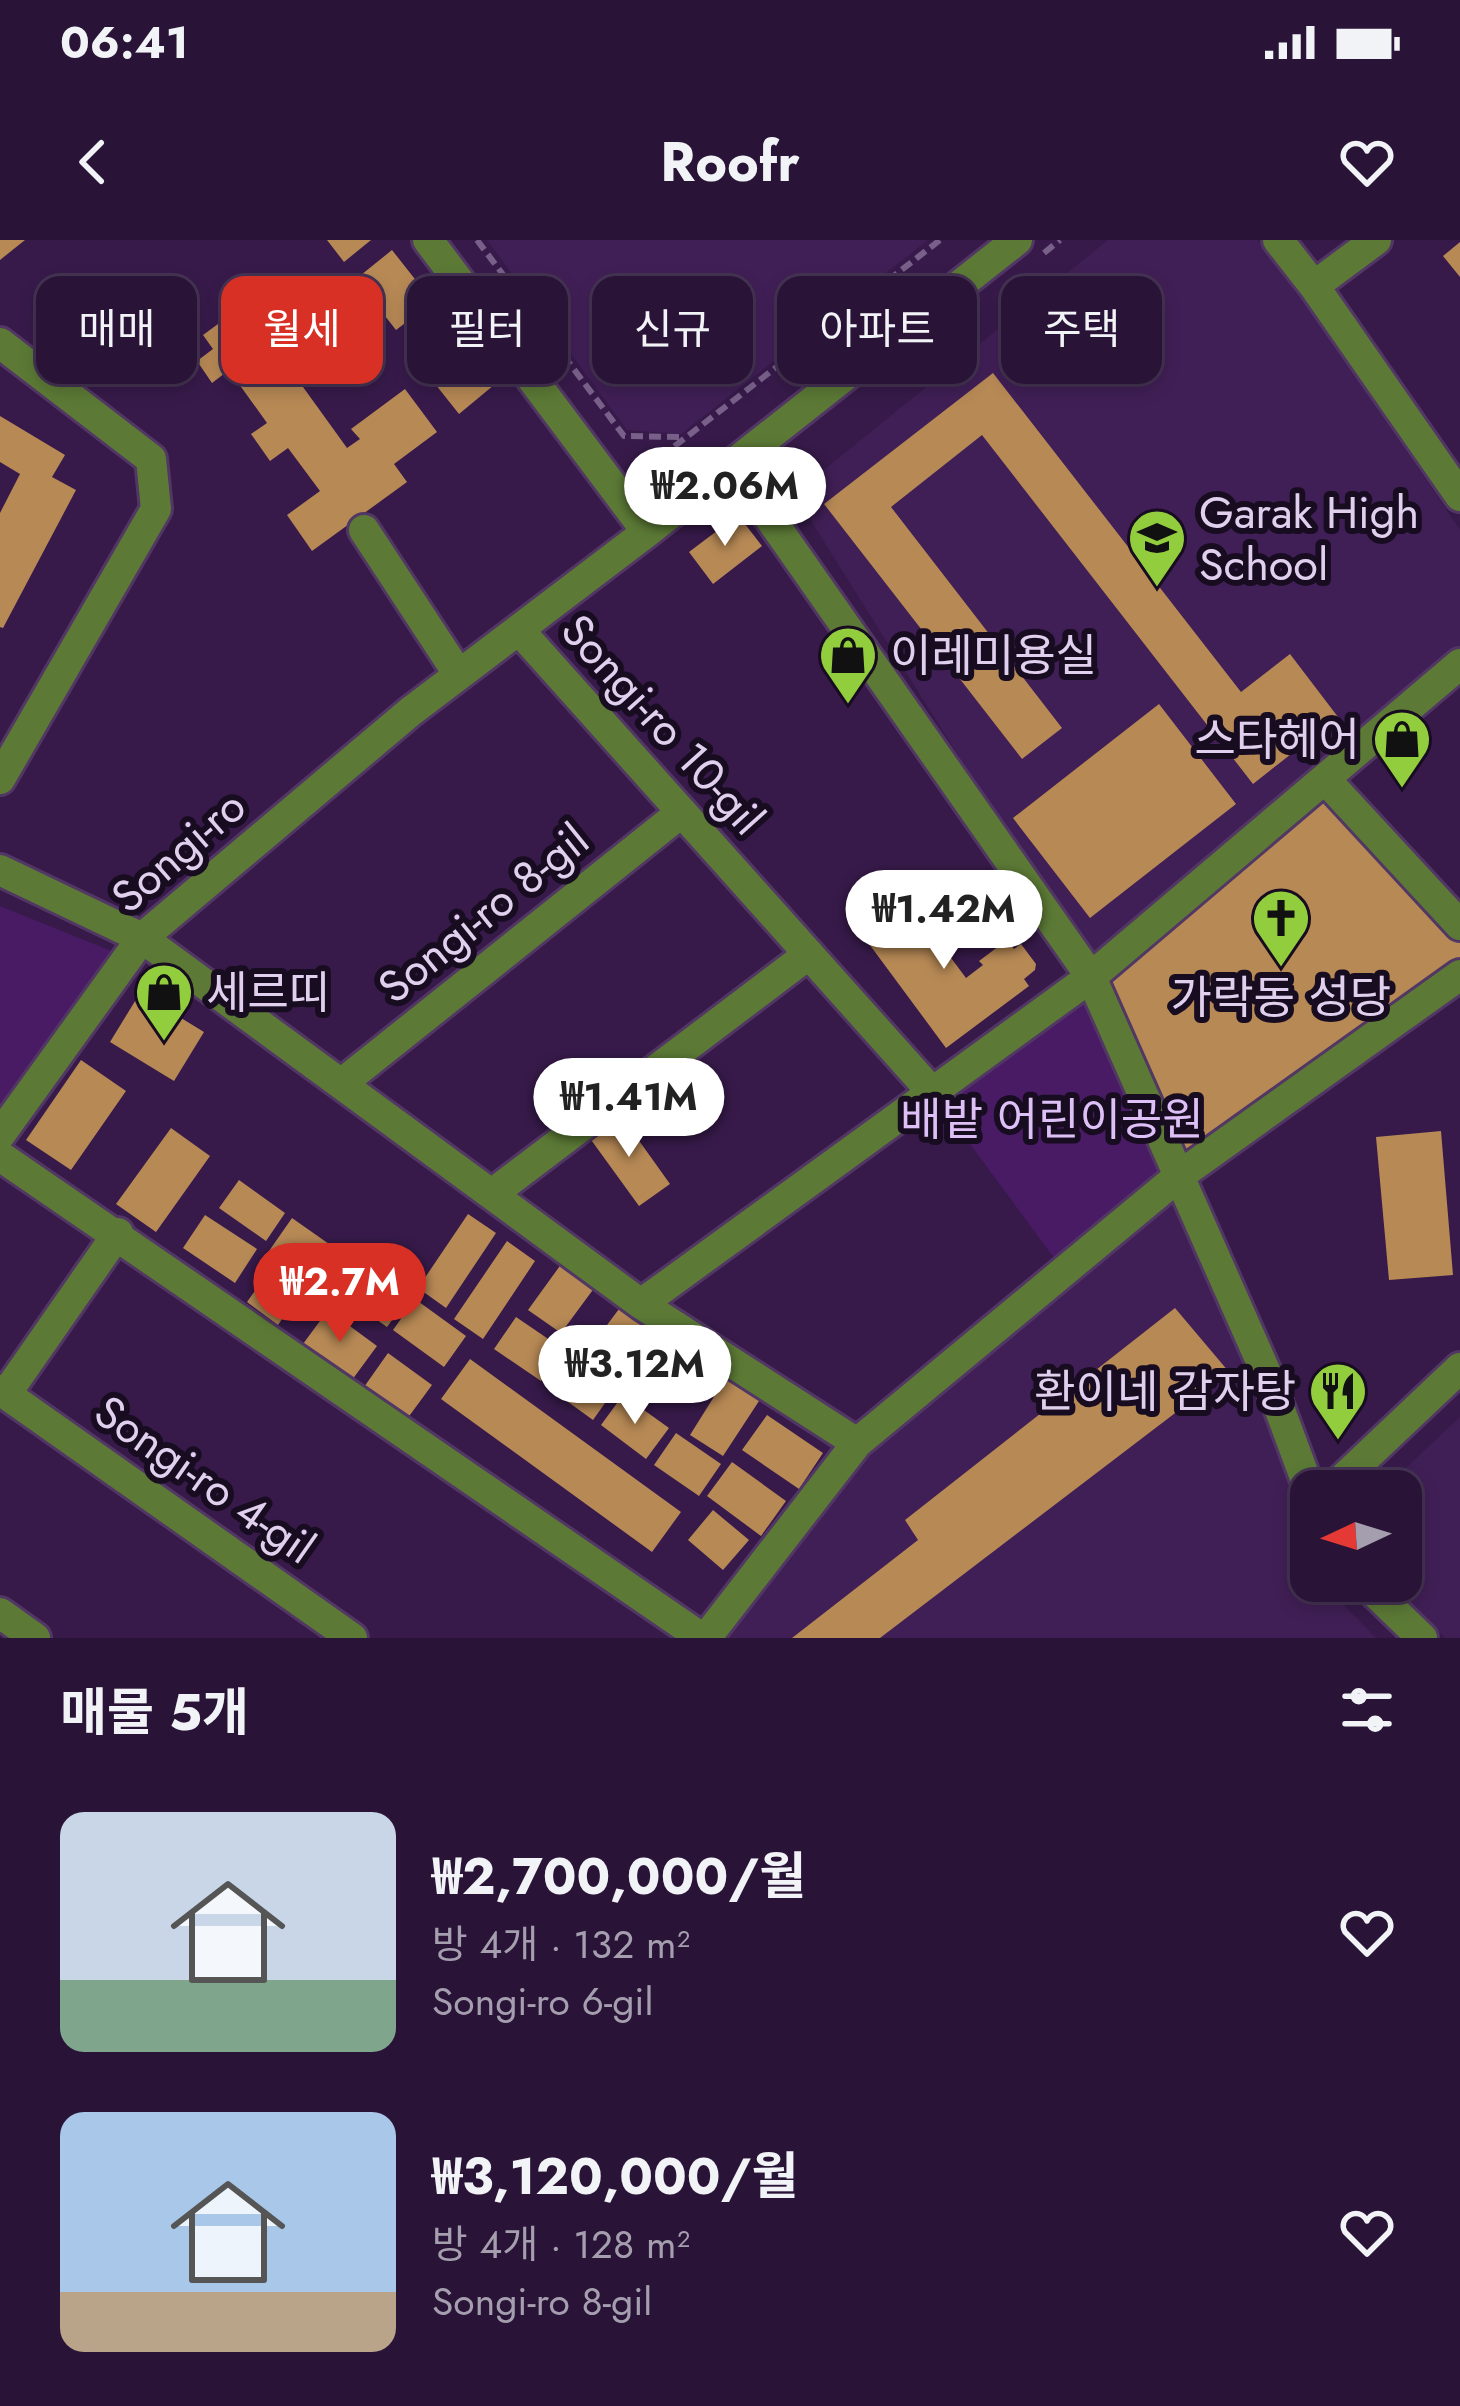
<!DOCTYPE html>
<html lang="ko">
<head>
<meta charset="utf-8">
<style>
  :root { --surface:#291438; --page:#352143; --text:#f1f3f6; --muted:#a59eae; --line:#453353; --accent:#d93025 }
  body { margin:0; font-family:Jost,"Noto Sans KR",sans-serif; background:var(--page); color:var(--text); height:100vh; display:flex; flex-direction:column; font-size:45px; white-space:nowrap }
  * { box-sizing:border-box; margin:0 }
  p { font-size:39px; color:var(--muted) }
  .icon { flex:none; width:66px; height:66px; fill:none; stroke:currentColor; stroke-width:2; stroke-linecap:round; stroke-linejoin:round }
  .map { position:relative; height:1398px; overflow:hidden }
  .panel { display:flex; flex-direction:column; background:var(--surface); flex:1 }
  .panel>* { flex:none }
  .guide { position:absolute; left:36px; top:36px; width:1389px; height:108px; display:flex; gap:24px }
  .needle { width:78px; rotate:266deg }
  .fabs { position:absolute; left:1290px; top:1230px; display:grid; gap:24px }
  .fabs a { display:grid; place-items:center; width:132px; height:132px; border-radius:24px; background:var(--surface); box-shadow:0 6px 18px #0003,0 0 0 3px var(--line); font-size:60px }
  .price { position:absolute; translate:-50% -102px; padding:0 27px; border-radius:42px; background:#fff; color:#222; font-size:39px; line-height:78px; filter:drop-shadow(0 3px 6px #0008) }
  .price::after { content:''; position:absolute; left:50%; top:72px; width:36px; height:27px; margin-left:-18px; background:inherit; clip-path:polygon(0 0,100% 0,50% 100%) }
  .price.active { background:var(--accent); color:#fff }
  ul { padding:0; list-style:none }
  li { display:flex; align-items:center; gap:36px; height:300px; padding:0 60px }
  li span { display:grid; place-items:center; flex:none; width:336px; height:240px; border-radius:24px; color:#555 }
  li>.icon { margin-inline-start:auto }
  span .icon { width:144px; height:144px; fill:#fffc; stroke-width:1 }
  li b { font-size:51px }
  h2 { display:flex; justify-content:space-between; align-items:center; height:144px; padding:0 60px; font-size:51px }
  .pill { padding:0 42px; border-radius:24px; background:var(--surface); box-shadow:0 6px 18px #0003,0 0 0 3px var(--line); font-size:42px; line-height:108px }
  .pill.active { background:var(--accent); color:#fff }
  .status { display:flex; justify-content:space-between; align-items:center; height:84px; padding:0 60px; background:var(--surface); direction:ltr }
  .status svg { height:33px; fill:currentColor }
  header { display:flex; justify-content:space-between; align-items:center; height:156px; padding:0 60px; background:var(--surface); font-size:54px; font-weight:700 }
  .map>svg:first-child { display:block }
  .built { fill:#401f56 }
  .green { fill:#491b65 }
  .building { fill:#b78955 }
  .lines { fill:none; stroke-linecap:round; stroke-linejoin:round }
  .minor-casing { stroke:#523764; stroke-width:36 }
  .path { stroke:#78608a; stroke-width:6; stroke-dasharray:12 6; stroke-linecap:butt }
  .minor { stroke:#5c7a36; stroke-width:30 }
  .labels { text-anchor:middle; stroke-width:12; stroke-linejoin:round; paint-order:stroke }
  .poi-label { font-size:45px; fill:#e0d0ee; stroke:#180c21; text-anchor:start }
  .street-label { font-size:45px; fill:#e0d0ee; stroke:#180c21 }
  .park-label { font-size:45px; fill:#ddc0f6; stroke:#180c21 }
</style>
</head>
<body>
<div class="status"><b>06:41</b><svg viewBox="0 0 49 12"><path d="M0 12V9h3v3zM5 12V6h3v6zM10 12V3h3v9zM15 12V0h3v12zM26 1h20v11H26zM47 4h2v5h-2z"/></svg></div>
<header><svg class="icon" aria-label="back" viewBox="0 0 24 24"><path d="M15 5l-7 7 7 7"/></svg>Roofr<svg class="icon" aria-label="heart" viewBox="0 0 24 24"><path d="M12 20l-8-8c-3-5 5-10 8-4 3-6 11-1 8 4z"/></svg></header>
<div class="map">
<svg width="1460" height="1398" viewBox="0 0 1460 1398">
  <rect width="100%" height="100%" fill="#371a4a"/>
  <path class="built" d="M487 0H928L681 194 627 190Z
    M1108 0H1258L1302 57 1460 290V408L1090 725 794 254Z
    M1176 953 1311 1289V1341H1332L1340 1361 1376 1398H717L863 1209Z
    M1460 1177V1398H1445L1386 1341H1401V1251H1381Z"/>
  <path class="green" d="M0 666 116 713 0 876Z
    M1086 750 1161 938 1057 1022 940 863Z"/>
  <path class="building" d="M0 0H25L0 20Z
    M327 0H371L344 22Z
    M1460 2V37L1443 16Z
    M392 10 433 62 396 90 356 39Z
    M244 65 347 208 360 199 351 189 405 149 437 192 394 224 407 242 312 311 287 275 320 251 288 208 270 221 251 194 267 183 229 130 212 143 197 121 213 109 203 95Z
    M441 78 494 145 459 174 405 106Z
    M993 133 1241 452 1290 414 1338 477 1253 544 982 195 891 267 1062 488 1022 519 824 264Z
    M0 176 65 215 52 237 76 250 3 388 0 387V273L20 234 0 222Z
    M738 275 762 306 713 344 689 312Z
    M1159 464 1236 564 1090 678 1013 578Z
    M1324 551 1460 698V720L1184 921 1103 738Z
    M904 655 966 738 983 725 979 721 1007 700 1014 709 1021 704 1036 724 1035 730 1024 739 1029 746 946 808 858 689Z
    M140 753 204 792 174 841 110 802Z
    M81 820 126 851 71 930 26 900Z
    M620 874 670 944 639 966 589 897Z
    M171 888 210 916 156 992 116 964Z
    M1441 891 1453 1035 1389 1040 1376 897Z
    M239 940 285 973 266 1001 219 968Z
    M468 974 496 993 446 1068 418 1048Z
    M205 975 257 1009 235 1043 183 1008Z
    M292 978 329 1004 305 1037 269 1011Z
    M507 1001 535 1021 483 1099 454 1079Z
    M356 1015 411 1054 387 1087 332 1048Z
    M562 1023 595 1047 561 1093 528 1070Z
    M273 1025 304 1047 278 1085 247 1062Z
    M415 1059 466 1096 444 1127 393 1090Z
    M622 1065 655 1089 619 1137 586 1113Z
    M1175 1068 1229 1132 880 1398H792L918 1300 905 1280Z
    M328 1070 377 1106 352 1140 303 1104Z
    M516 1077 563 1109 541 1141 494 1109Z
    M388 1113 432 1145 407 1179 364 1147Z
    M568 1115 615 1149 593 1180 546 1146Z
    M470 1119 681 1272 652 1312 441 1159Z
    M727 1136 761 1158 723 1216 690 1195Z
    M623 1155 669 1188 646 1219 601 1185Z
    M767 1175 823 1213 799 1249 742 1210Z
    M676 1193 721 1224 699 1256 654 1225Z
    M732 1222 786 1261 761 1296 707 1256Z
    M713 1270 749 1300 723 1330 688 1300Z"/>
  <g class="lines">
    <g class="minor-casing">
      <path id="minor" d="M428 0 647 292
        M1278 0 1314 46 1460 256
        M1314 46 1376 0
        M0 103 151 219 156 269 0 539
        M732 224 1091 737 1267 1135 1311 1254
        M364 290 459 435
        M519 390 932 852
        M1325 539 1460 685
        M0 630 142 698 641 1064 857 1203
        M341 844 682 572
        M0 895 142 698 410 472 647 292 1017 0
        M0 916 702 1398
        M492 954 809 714
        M641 1064 1091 737 1460 424
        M0 1150 352 1398
        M6 1154 118 993
        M1330 1251 1460 1128
        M1363 1341 1422 1398
        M0 1373 35 1398
        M706 1398 857 1203 1179 936 1460 735"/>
    </g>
    <path class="path" d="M477 0 624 196 682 197
      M1044 13 1060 0
      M673 233 662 216 940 0"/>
    <use href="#minor" class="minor"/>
  </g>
  <defs>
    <g id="school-pin" transform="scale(3)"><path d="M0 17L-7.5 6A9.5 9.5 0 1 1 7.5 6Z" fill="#92cd3e" stroke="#180c21"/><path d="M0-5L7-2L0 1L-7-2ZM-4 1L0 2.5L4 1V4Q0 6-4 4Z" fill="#111"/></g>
    <g id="shop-pin" transform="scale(3)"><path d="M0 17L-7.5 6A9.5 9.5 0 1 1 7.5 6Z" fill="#92cd3e" stroke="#180c21"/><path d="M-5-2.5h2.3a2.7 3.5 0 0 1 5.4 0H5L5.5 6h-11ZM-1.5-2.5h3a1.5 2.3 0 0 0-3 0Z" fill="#111"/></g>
    <g id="church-pin" transform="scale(3)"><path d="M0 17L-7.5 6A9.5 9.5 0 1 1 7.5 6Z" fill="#92cd3e" stroke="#180c21"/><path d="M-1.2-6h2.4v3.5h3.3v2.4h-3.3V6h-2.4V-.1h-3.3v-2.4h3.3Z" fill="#111"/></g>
    <g id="restaurant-pin" transform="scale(3)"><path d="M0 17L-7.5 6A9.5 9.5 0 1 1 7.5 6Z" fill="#92cd3e" stroke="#180c21"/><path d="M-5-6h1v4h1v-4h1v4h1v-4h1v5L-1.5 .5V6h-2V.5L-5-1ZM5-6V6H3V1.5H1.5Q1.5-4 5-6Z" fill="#111"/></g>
  </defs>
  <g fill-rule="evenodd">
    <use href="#school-pin" x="1157" y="298"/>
    <use href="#shop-pin" x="848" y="415"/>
    <use href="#shop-pin" x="1402" y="499"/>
    <use href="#church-pin" x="1281" y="678"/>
    <use href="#shop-pin" x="164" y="752"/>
    <use href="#restaurant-pin" x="1338" y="1151"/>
  </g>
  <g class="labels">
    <g class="poi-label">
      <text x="1199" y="288">Garak High<tspan x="1199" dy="52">School</tspan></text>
      <text x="890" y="431">이레미용실</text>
      <text x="1360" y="515" text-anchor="end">스타헤어</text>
      <text x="206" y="768">세르띠</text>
      <text x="1281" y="773" text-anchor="middle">가락동 성당</text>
      <text x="1296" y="1167" text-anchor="end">환이네 감자탕</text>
    </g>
    <g class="street-label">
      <text transform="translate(663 484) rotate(48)" y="16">Songi-ro 10-gil</text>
      <text transform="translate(178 611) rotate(-41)" y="16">Songi-ro</text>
      <text transform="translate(483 673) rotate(-39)" y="16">Songi-ro 8-gil</text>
      <text transform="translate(205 1239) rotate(35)" y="16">Songi-ro 4-gil</text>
    </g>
    <g class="park-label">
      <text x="1052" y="895">배밭 어린이공원</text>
    </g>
  </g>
</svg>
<div class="fabs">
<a><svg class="needle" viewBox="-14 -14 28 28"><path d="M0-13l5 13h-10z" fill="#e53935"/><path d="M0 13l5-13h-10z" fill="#a59eae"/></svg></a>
</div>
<b class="price" style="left:725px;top:309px">₩2.06M</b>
<b class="price" style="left:944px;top:732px">₩1.42M</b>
<b class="price" style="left:629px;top:920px">₩1.41M</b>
<b class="price active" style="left:340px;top:1105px">₩2.7M</b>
<b class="price" style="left:635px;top:1187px">₩3.12M</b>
<div class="guide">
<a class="pill">매매</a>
<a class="pill active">월세</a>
<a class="pill">필터</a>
<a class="pill">신규</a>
<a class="pill">아파트</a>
<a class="pill">주택</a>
</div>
</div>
<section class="panel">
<h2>매물 5개<svg class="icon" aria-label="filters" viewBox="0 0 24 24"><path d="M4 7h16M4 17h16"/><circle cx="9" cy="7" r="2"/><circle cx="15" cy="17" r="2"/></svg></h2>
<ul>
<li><span style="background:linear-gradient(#c9d6e8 70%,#7fa58c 0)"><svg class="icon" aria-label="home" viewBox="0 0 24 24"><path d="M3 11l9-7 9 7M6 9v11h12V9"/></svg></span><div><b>₩2,700,000/월</b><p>방 4개 · 132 m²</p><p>Songi-ro 6-gil</p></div><svg class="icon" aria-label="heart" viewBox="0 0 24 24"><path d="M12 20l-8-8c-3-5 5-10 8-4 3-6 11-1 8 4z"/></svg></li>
<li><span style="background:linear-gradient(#a9c7e8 75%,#b9a48a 0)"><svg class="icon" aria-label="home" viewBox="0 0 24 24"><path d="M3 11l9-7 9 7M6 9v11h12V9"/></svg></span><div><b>₩3,120,000/월</b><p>방 4개 · 128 m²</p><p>Songi-ro 8-gil</p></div><svg class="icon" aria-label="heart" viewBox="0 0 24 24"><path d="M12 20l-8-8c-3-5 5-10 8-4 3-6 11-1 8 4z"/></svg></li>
</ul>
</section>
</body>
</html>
